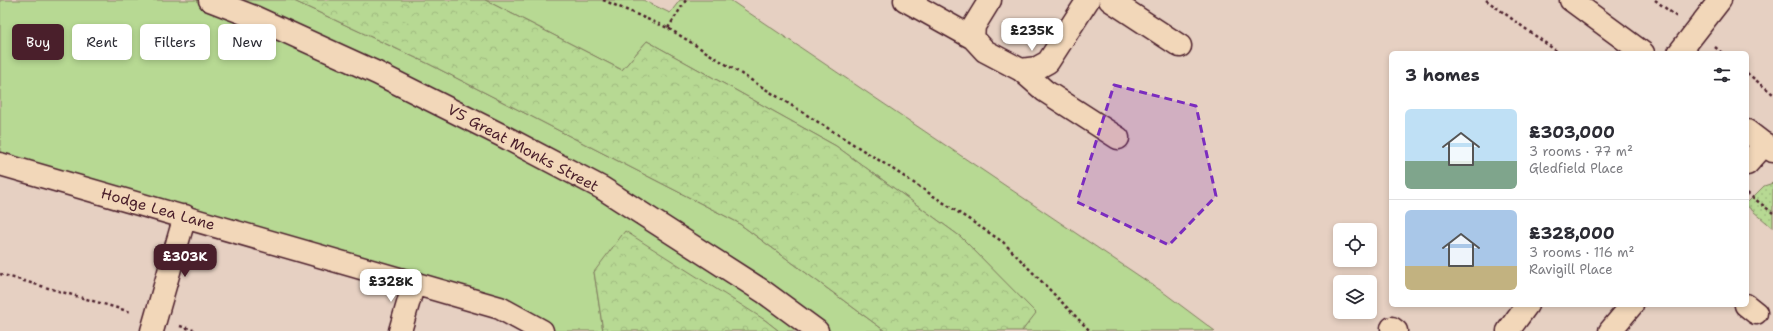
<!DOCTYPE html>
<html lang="en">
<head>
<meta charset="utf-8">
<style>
  :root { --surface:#fff; --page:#f2f2f3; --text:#2b2b33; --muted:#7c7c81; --line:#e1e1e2; --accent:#4a1f2b }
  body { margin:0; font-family:"Shantell Sans",sans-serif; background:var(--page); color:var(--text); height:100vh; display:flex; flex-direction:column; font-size:15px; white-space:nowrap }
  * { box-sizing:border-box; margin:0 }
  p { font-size:13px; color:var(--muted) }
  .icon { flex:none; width:22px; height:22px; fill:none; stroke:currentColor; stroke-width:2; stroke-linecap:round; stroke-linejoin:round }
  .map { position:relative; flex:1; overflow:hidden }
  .details { position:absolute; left:1389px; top:51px; width:360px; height:256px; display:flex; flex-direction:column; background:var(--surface); border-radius:6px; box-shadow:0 2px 6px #0003 }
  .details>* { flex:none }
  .guide { position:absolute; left:12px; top:24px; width:380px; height:36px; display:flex; gap:8px }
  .buttons { position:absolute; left:1333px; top:223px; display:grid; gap:8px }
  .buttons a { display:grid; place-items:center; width:44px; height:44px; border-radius:6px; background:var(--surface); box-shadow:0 2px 6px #0003; font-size:20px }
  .price { position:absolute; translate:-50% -34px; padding:0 9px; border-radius:8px; background:#fff; color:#222; font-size:13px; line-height:26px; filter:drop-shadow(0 1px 2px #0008) }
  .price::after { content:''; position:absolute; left:50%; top:24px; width:12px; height:9px; margin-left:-6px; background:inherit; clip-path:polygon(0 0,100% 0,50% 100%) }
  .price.on { background:var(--accent); color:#fff }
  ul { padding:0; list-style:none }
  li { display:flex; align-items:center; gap:12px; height:100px; padding:0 16px }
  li+li { border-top:1px solid var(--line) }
  li span { display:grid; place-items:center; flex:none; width:112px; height:80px; border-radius:6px; color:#555 }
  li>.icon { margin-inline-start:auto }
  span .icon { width:48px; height:48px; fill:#fffc; stroke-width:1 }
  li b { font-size:17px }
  h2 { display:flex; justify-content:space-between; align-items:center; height:48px; padding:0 16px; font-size:17px }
  .chip { padding:0 14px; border-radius:6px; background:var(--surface); box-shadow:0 2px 6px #0003; font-size:14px; line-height:36px }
  .chip.on { background:var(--accent); color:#fff }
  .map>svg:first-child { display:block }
  .grass { fill:#b7d993; stroke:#807c5f }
  .forest { fill:url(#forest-crowns); stroke:#807c5f }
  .park { fill:url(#park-dots); stroke:#807c5f }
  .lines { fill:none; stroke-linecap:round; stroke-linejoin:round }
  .minor-casing { stroke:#4a1f2b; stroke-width:25 }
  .path { stroke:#4a1f2b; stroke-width:2.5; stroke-dasharray:3 3; stroke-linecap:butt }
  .minor { stroke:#f2d7b9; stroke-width:22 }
  .marked { fill:#7b2cbf; fill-opacity:0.2; stroke:#7b2cbf; stroke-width:3; stroke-dasharray:8 5; stroke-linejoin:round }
  .labels { text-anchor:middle; stroke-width:3.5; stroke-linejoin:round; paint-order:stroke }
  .street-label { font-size:15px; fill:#4a1f2b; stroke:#f2d7b9 }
</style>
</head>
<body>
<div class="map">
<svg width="1773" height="331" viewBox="0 0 1773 331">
  <defs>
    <pattern id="forest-crowns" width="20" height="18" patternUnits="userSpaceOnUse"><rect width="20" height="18" fill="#b7d993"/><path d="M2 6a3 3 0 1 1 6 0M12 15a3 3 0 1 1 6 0" fill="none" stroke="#9fba7f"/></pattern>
    <pattern id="park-dots" width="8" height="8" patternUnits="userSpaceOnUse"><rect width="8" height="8" fill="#b7d993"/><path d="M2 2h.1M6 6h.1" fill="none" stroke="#9fba7f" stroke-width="1.8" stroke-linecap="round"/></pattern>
  </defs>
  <rect width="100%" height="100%" fill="#e6d0c2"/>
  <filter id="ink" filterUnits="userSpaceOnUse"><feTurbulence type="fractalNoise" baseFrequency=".025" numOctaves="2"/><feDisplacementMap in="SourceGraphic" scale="8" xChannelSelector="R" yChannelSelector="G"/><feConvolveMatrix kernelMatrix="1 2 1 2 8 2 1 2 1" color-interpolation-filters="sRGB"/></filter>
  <g filter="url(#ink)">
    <path class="grass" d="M0 0H292L429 64 737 222 885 331H779L765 320 594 272 603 331H542L0 164Z
      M485 0H643L670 13 680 0H730L1163 292 1215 331H1022L1035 313 961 237 836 146 647 41 622 70Z"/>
    <path class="forest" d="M292 0H485L622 70 647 41 836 146 961 237 1036 313 1022 331H885L737 222 429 64Z
      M625 231 765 320 779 331H603L594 272Z"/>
    <path class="park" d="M1773 183V228L1747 206V203L1764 186Z"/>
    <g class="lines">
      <g class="minor-casing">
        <path id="minor" d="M210 0 254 17 377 73 501 135 602 188 764 292 817 331
          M905 0 973 38
          M990 0 974 26 973 38 985 51 1021 70 1037 68 1048 62 1088 0
          M1110 0 1180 46
          M1571 0 1643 53
          M1679 53 1720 0
          M1021 70 1045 91 1118 138
          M1747 131 1773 151
          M0 164 500 308 542 331
          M1747 164 1765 144
          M1746 305 1756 313
          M1392 328 1396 331
          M152 331 185 216
          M400 331 414 283
          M1508 331 1527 305
          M1610 331 1632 305"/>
      </g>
      <path class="path" d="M603 0 668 28 885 164 1003 242 1090 331
        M1486 0 1559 53
        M1655 0 1677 17
        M668 28 686 0
        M1715 47 1722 53
        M1747 73 1773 94
        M1747 193 1773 213
        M0 274 131 312
        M180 326 197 331"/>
      <use href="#minor" class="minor"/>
    </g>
  </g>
  <path class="marked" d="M1114 85 1196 106 1216 196 1169 245 1077 202Z"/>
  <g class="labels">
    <g class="street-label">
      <text transform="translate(523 148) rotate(28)" y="5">V5 Great Monks Street</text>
      <text transform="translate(158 209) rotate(16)" y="5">Hodge Lea Lane</text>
    </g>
  </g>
</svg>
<div class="buttons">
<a><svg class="icon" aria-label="locate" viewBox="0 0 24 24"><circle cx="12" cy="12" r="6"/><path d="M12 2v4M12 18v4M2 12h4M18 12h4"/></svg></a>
<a><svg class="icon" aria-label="layers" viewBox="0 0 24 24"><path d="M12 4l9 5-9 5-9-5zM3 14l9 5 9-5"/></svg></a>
</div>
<b class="price" style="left:1032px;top:52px">£235K</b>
<b class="price on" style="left:185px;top:278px">£303K</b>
<b class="price" style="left:391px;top:303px">£328K</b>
<div class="guide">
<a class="chip on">Buy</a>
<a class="chip">Rent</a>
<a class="chip">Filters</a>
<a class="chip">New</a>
</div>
<section class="details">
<h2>3 homes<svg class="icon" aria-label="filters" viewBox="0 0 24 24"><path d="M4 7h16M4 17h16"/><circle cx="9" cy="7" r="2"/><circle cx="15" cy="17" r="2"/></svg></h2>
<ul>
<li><span style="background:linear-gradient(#bfe0f5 65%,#7fa58c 0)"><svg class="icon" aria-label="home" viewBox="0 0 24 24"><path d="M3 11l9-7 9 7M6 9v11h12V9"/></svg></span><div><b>£303,000</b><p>3 rooms · 77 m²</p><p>Gledfield Place</p></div></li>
<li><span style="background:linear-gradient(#a9c7e8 70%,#c2b280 0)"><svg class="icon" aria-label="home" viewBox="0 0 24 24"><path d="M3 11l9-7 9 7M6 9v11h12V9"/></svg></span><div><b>£328,000</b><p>3 rooms · 116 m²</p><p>Ravigill Place</p></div></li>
</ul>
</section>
</div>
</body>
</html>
